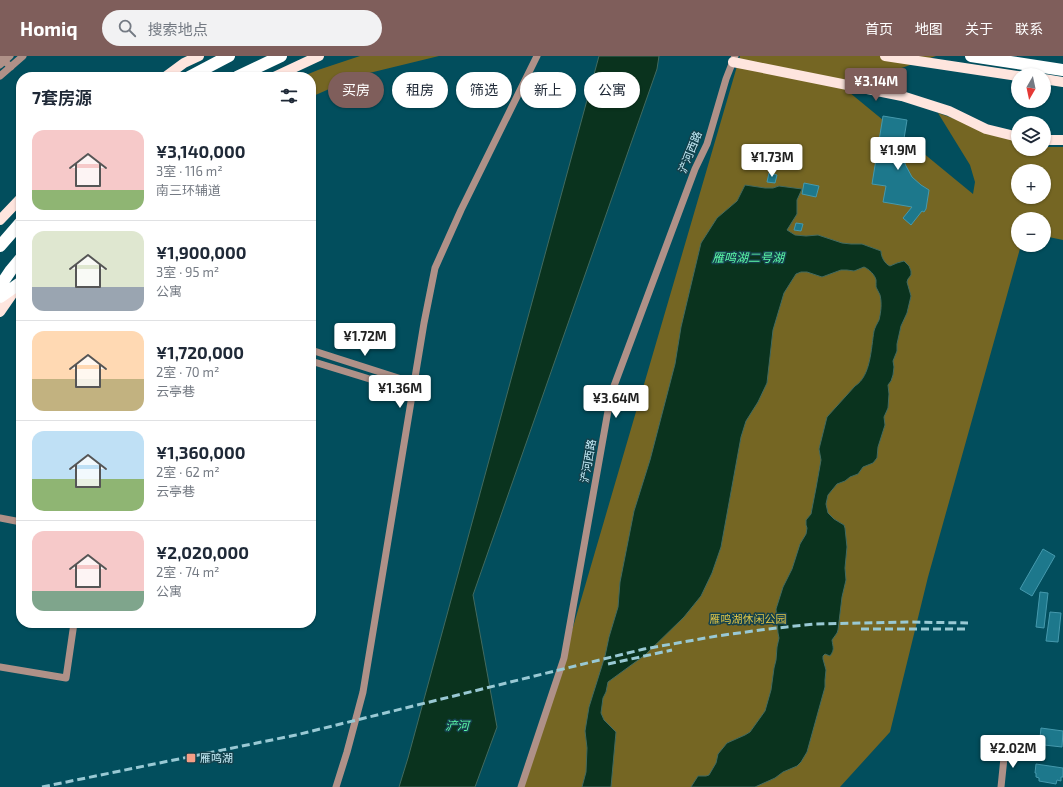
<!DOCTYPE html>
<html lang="zh">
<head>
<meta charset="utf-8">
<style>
  :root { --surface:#fff; --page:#f2f2f3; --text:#1f2937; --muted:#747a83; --line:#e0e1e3; --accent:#7f5e5b }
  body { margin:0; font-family:"Exo 2","Noto Sans SC",sans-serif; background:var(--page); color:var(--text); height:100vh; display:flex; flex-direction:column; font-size:15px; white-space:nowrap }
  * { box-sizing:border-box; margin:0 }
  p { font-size:13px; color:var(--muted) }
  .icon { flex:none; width:22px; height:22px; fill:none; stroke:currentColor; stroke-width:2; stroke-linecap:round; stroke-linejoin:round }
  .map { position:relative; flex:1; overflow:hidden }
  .sheet { position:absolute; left:16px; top:16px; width:300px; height:556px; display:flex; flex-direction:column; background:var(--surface); border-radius:16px; box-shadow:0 1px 3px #0004 }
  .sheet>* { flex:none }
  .top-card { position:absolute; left:328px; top:16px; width:380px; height:36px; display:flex; gap:8px }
  .needle { width:26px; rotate:189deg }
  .tools { position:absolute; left:1011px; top:12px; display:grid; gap:8px }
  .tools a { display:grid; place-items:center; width:40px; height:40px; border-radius:50%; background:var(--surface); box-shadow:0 1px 3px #0004; font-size:20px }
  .price { position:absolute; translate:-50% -34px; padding:0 9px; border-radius:4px; background:#fff; color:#222; font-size:13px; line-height:26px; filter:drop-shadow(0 1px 2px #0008) }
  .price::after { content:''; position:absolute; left:50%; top:24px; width:12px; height:9px; margin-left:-6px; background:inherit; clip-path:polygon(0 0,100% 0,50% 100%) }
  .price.on { background:var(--accent); color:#fff }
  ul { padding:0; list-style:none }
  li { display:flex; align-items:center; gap:12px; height:100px; padding:0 16px }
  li+li { border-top:1px solid var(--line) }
  li span { display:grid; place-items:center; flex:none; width:112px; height:80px; border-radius:12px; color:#555 }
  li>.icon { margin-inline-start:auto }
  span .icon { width:48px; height:48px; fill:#fffc; stroke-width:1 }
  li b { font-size:17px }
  h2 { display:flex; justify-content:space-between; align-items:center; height:48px; padding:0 16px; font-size:17px }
  .pill { padding:0 14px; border-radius:18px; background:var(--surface); box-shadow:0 1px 3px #0004; font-size:14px; line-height:36px }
  .pill.on { background:var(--accent); color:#fff }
  header { display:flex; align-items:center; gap:24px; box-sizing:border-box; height:56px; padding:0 20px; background:var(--accent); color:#fff }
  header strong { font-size:19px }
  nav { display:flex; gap:22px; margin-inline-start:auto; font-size:14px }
  .search { width:280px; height:36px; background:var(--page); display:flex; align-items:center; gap:10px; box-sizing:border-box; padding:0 14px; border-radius:22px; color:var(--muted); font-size:15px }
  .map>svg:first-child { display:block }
  .green { fill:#756623; fill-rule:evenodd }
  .water { fill:#0a331e; stroke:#426a5f }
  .building { fill:#1d788c; stroke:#4599ad }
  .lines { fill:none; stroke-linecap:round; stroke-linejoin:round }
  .minor { stroke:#af9188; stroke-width:7 }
  .major { stroke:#fee5de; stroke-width:10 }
  .highway { stroke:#fff; stroke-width:12 }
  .rail { stroke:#99c9d4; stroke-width:3; stroke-dasharray:8 4; stroke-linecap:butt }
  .poi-dot { fill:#f49e86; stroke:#14414c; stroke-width:1.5 }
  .labels { text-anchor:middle; stroke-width:3; stroke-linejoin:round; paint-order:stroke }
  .street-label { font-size:11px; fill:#c5ecf7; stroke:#14414c }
  .park-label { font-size:11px; fill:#dec347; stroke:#14414c }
  .poi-label { font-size:11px; fill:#c5ecf7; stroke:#14414c; text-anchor:start }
  .water-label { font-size:12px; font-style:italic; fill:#5dfca8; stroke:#14414c }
</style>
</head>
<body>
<header>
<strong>Homiq</strong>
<div class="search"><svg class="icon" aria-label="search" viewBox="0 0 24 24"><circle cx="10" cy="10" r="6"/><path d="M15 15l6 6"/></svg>搜索地点</div>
<nav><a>首页</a><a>地图</a><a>关于</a><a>联系</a></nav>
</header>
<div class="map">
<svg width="1063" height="731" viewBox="0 0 1063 731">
  <rect width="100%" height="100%" fill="#024e5d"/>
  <path class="green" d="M360 0H439L361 19 311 41V21H301L318 14Z
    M740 0H936L844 32 973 138 975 126 970 109 938 57 1018 85V93H1044V91H1063V184L1044 180V163H1018V189H1021L928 521 890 676 840 731H522L564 602ZM1018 115H1044V141H1018Z"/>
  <path class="water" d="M599 0H659L657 13 473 539 497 671 475 731H399L408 702Z
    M745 129 765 132H773L779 130 802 133 797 144V158L787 174 795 179 806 180 818 179 842 187 851 188H862L881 195C881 201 885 208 890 210L897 207 904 205 909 210 911 215V219L908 223 907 226 911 240 907 257 901 270 897 288V295L893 305 894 311 893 319 891 325 888 329 889 338 888 352 884 361 885 369 878 391 877 402 873 407 863 411 858 418 850 421 845 425 837 428 828 439 826 448 828 457 834 463 844 469 845 472 847 491 845 512 846 524 842 541 838 574 837 577 832 584C833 592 835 593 830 600L825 598 823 600V603L826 614 825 624V631L807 696 801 706 797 710 783 716 775 722 755 731H691L698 720H706L709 719 716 707 718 698 727 687 745 679 750 676 765 655 771 634 774 612 776 604 777 591 779 582 778 577 776 553 783 531 792 513 800 488 806 478 807 472 806 469V464L811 458 816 432 821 404 819 393 827 361 855 330C871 320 871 292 874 275 875 271 877 268 879 264 881 256 882 247 880 239 879 236 877 234 876 231 876 229 876 226 876 224 875 219 869 213 864 211L854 215 847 214H841L822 221 807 216H801L796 218 784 237 773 274 767 327 758 346 746 365 741 381 721 491 712 517 701 540 684 561 645 599 608 626 606 636 603 642 601 657 604 664 616 676 611 731H582L586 716 587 692 585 675 589 651 605 600 609 581 618 551 620 526 634 455 650 404 675 308 681 271 701 187 717 162 737 145Z"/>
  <path class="building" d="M883 60 907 64 902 95 904 105 906 110 912 121 921 129 929 134 926 153 924 156 922 155 911 169 903 162 912 151 883 146 886 130 872 128Z
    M769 117 777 119 775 127 767 126Z
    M804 127 819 130 816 141 802 138Z
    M796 167 803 168 801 175 794 174Z
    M1043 493 1055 500 1032 540 1020 533Z
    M1040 536 1048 537 1044 572 1036 571Z
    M1050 556 1061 557 1058 586 1046 585Z
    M1041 672 1063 675 1062 691 1044 689V686L1041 685V682H1040Z
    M1036 708 1063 712V721H1061V725L1057 724 1056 728 1039 725V722L1036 721V717H1035Z"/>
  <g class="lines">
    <path class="minor" d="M0 1 11 11
      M0 9 10 0
      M0 20 23 0
      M311 294 414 327
      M311 305 412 336
      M0 462 21 466
      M0 611 66 622 74 567
      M336 731 347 696 363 636 424 267 435 212 461 154 537 0
      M521 731 564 602 611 338 695 113 707 88 726 23 735 0
      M1001 731 1005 692"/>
    <path class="major" d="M885 0 1018 20
      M733 6 902 40 949 55 986 73 1018 81
      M165 21 184 7 199 0
      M274 21 319 0
      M1044 23 1063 26
      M1044 84H1063
      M0 164 21 142
      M0 256 18 230"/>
    <path class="highway" d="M971 0 1063 14
      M189 21 229 0
      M237 21 281 0
      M0 190 21 166
      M0 230 11 214 21 202
      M0 241 20 227"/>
    <path class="rail" d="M861 573H967
      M608 608 672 594
      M42 731 296 679 644 593 717 580 768 573 814 568 907 566 968 567"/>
  </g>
  <rect class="poi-dot" x="186" y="697" width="10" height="10" rx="2"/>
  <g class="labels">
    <g class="street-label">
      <text transform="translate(690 96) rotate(-68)" y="4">浐河西路</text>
      <text transform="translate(588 405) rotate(-80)" y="4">浐河西路</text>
    </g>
    <g class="park-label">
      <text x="748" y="567">雁鸣湖休闲公园</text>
    </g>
    <g class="poi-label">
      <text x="200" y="706">雁鸣湖</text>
    </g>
    <g class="water-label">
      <text x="748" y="206">雁鸣湖二号湖</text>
      <text x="457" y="674">浐河</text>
    </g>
  </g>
</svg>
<div class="tools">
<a><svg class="needle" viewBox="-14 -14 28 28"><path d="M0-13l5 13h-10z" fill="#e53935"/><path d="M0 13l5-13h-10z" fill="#747a83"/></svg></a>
<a><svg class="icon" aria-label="layers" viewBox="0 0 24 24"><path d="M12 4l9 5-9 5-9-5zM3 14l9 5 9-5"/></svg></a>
<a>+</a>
<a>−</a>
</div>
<b class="price on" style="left:876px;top:46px">¥3.14M</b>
<b class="price" style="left:898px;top:115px">¥1.9M</b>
<b class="price" style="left:772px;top:122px">¥1.73M</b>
<b class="price" style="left:365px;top:301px">¥1.72M</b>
<b class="price" style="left:400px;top:353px">¥1.36M</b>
<b class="price" style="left:616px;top:363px">¥3.64M</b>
<b class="price" style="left:1013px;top:713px">¥2.02M</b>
<div class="top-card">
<a class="pill on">买房</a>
<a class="pill">租房</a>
<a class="pill">筛选</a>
<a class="pill">新上</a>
<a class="pill">公寓</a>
</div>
<section class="sheet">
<h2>7套房源<svg class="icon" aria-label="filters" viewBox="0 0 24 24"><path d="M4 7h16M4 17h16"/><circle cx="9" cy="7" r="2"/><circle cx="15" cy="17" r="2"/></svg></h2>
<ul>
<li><span style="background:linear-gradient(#f6c9c9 75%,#8fb573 0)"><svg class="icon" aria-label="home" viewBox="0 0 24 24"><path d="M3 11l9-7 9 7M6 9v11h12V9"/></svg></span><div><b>¥3,140,000</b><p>3室 · 116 m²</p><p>南三环辅道</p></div></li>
<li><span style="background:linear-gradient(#dfe7d0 70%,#9aa5b1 0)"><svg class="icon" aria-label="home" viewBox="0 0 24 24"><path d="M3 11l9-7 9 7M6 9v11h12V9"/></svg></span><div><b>¥1,900,000</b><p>3室 · 95 m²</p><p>公寓</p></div></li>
<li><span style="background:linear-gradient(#ffd9b3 60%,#c2b280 0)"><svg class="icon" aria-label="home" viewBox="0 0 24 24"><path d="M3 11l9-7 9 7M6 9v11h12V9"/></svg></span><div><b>¥1,720,000</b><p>2室 · 70 m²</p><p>云亭巷</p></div></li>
<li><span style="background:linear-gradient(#bfe0f5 60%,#8fb573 0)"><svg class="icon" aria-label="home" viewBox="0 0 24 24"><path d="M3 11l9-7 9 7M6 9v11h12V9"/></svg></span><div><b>¥1,360,000</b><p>2室 · 62 m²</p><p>云亭巷</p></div></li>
<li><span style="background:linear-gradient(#f6c9c9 75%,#7fa58c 0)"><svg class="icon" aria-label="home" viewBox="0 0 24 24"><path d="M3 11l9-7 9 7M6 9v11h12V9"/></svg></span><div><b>¥2,020,000</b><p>2室 · 74 m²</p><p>公寓</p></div></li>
</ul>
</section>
</div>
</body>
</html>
